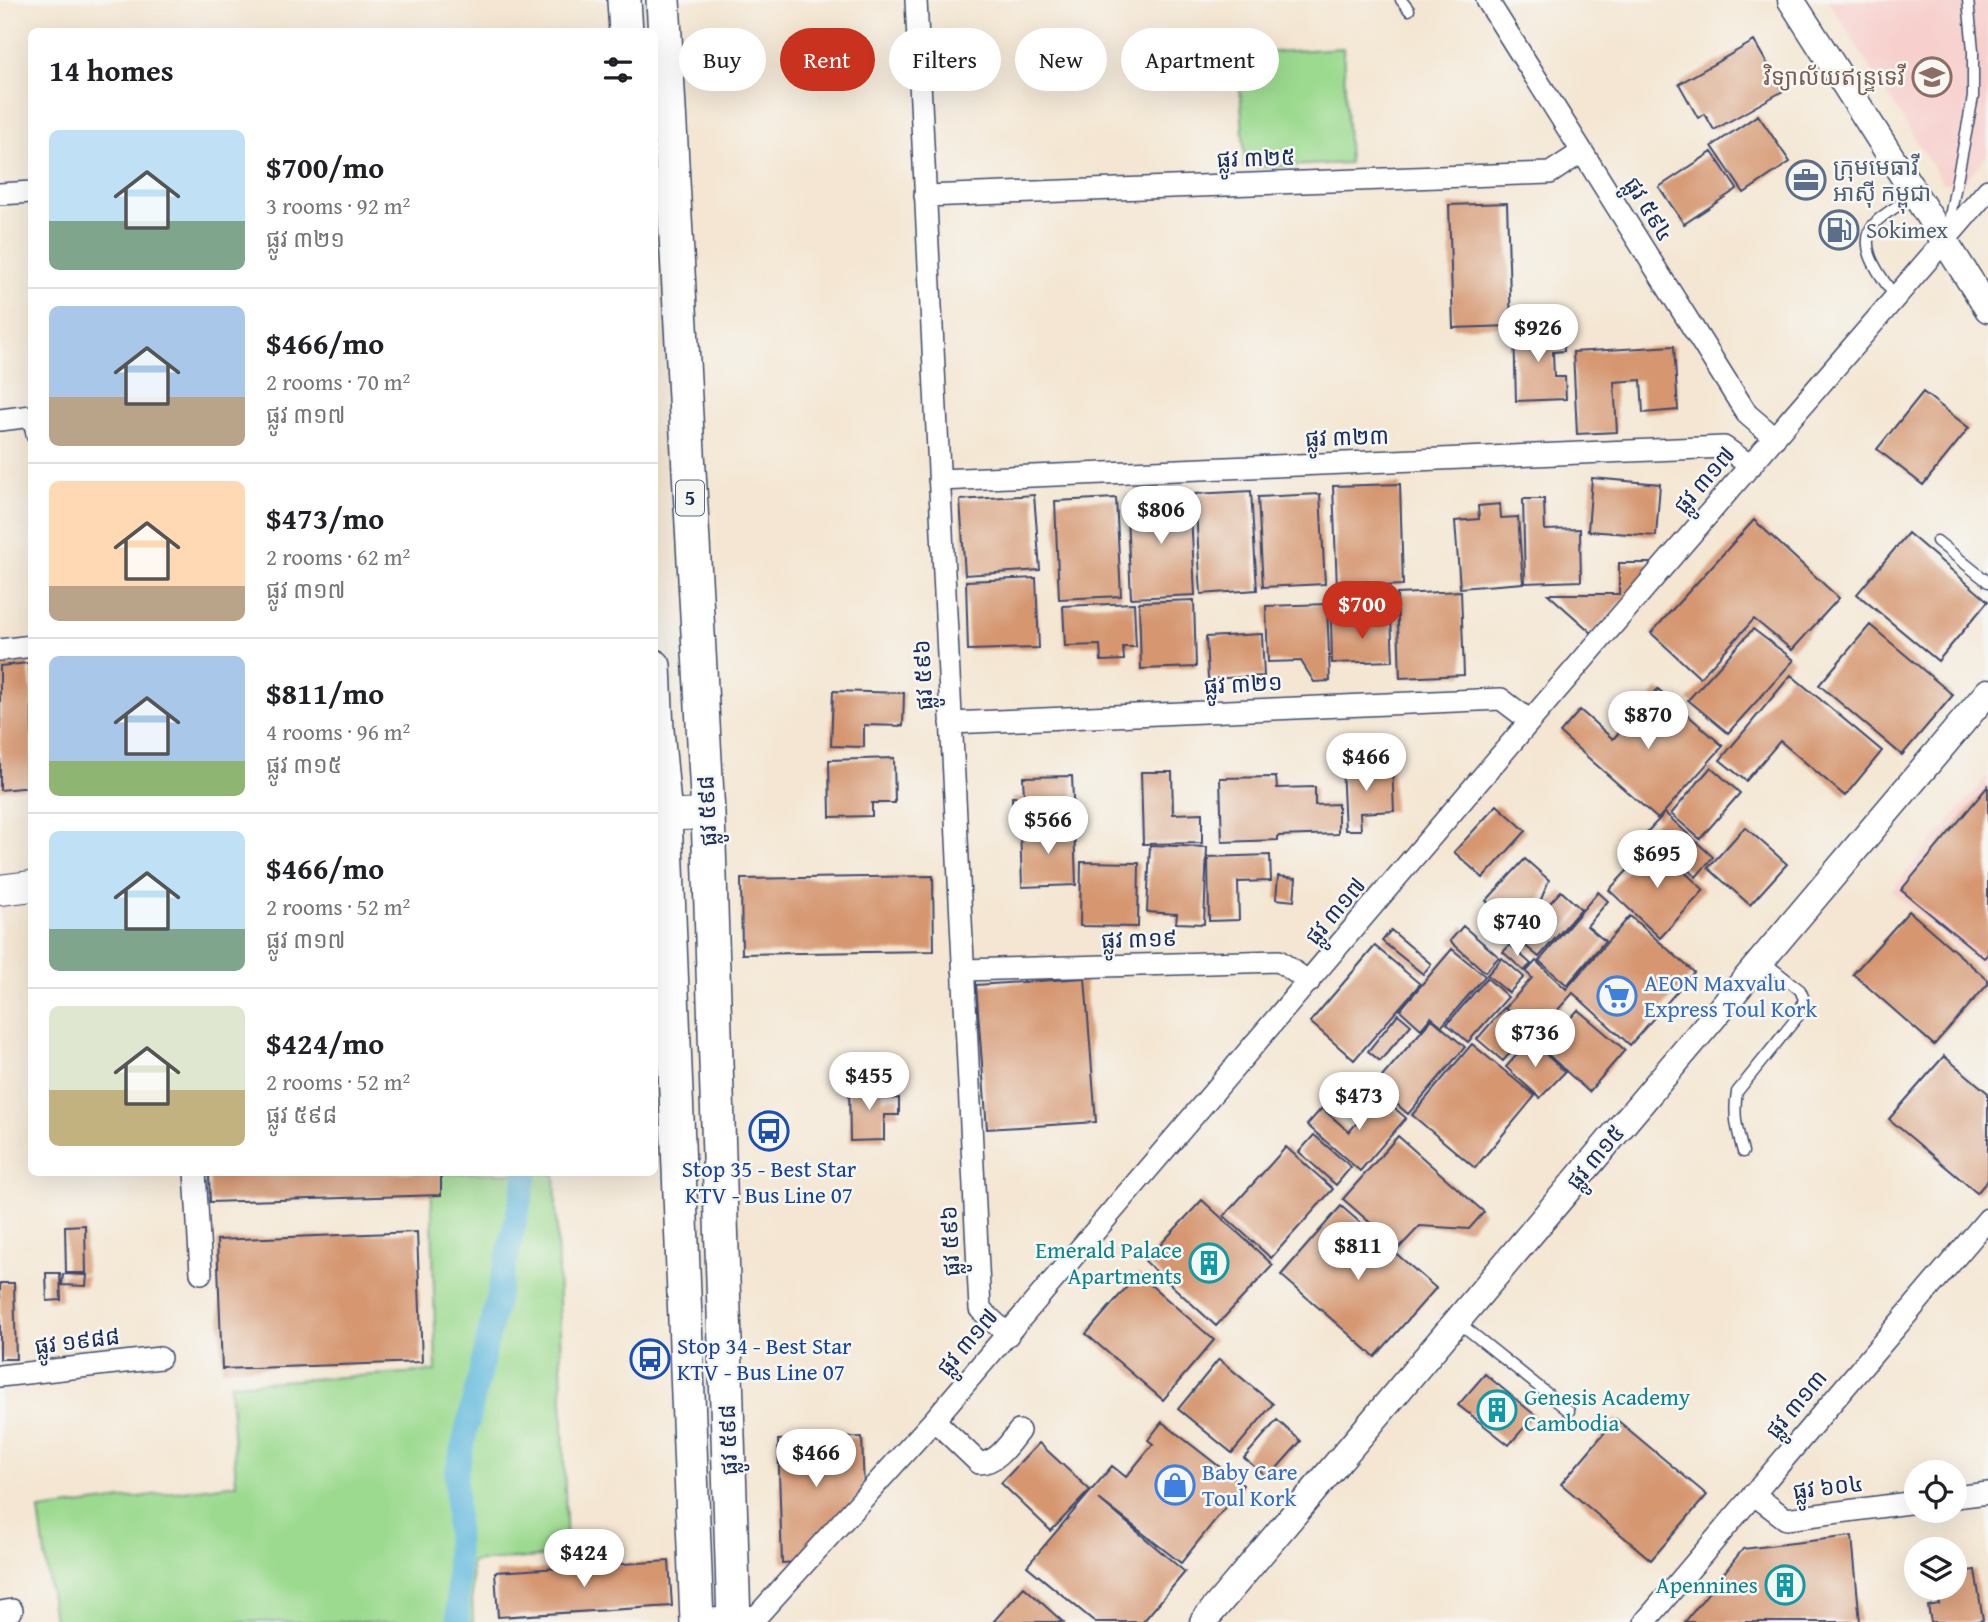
<!DOCTYPE html>
<html lang="en">
<head>
<meta charset="utf-8">
<style>
  :root { --surface:#fff; --page:#f2f2f2; --text:#202124; --muted:#757577; --line:#e0e0e0; --accent:#c8321e }
  body { margin:0; font-family:"Gentium Book Plus","Noto Sans Khmer",serif; background:var(--page); color:var(--text); height:100vh; display:flex; flex-direction:column; font-size:26px; white-space:nowrap }
  * { box-sizing:border-box; margin:0 }
  p { font-size:23px; color:var(--muted) }
  .icon { flex:none; width:38px; height:38px; fill:none; stroke:currentColor; stroke-width:2; stroke-linecap:round; stroke-linejoin:round }
  .map { position:relative; flex:1; overflow:hidden }
  .panel { position:absolute; left:28px; top:28px; width:630px; height:1148px; display:flex; flex-direction:column; background:var(--surface); border-radius:10px; box-shadow:0 7px 28px #0002 }
  .panel>* { flex:none }
  .top-card { position:absolute; left:679px; top:28px; width:665px; height:63px; display:flex; gap:14px }
  .fabs { position:absolute; left:1904px; top:1460px; display:grid; gap:14px }
  .fabs a { display:grid; place-items:center; width:63px; height:63px; border-radius:50%; background:var(--surface); box-shadow:0 7px 28px #0002; font-size:35px }
  .price { position:absolute; translate:-50% -60px; padding:0 16px; border-radius:24px; background:#fff; color:#222; font-size:23px; line-height:46px; filter:drop-shadow(0 2px 4px #0008) }
  .price::after { content:''; position:absolute; left:50%; top:42px; width:21px; height:16px; margin-left:-10px; background:inherit; clip-path:polygon(0 0,100% 0,50% 100%) }
  .price.on { background:var(--accent); color:#fff }
  ul { padding:0; list-style:none }
  li { display:flex; align-items:center; gap:21px; height:175px; padding:0 21px }
  li+li { border-top:2px solid var(--line) }
  li span { display:grid; place-items:center; flex:none; width:196px; height:140px; border-radius:10px; color:#555 }
  li>.icon { margin-inline-start:auto }
  span .icon { width:84px; height:84px; fill:#fffc; stroke-width:1 }
  li b { font-size:30px }
  h2 { display:flex; justify-content:space-between; align-items:center; height:84px; padding:0 21px; font-size:30px }
  .pill { padding:0 24px; border-radius:32px; background:var(--surface); box-shadow:0 7px 28px #0002; font-size:24px; line-height:63px }
  .pill.on { background:var(--accent); color:#fff }
  .map>svg:first-child { display:block }
  .built { fill:#f7d0cd }
  .green { fill:#9cda8f; stroke:#5c8476; stroke-width:2 }
  .lines { fill:none; stroke-linecap:round; stroke-linejoin:round }
  .canal { stroke:#5eb8dc; stroke-width:23 }
  .building { fill:#d59670 }
  .service-casing { stroke:#3c4a6f; stroke-width:13 }
  .minor-casing { stroke:#3c4a6f; stroke-width:24 }
  .tertiary-casing { stroke:#3c4a6f; stroke-width:29 }
  .secondary-casing { stroke:#3c4a6f; stroke-width:32 }
  .primary-casing { stroke:#3c4a6f; stroke-width:36 }
  .service { stroke:#fff; stroke-width:10 }
  .minor { stroke:#fff; stroke-width:21 }
  .tertiary { stroke:#fff; stroke-width:26 }
  .secondary { stroke:#fff; stroke-width:30 }
  .primary { stroke:#fff; stroke-width:33 }
  .labels { text-anchor:middle; stroke-width:5; stroke-linejoin:round; paint-order:stroke }
  .shield { fill:#f6f6f2; stroke:#5d6b8a; stroke-width:2 }
  .shield-label { font-size:21px; font-weight:bold; fill:#1b2f5e }
  .education-label { font-size:23px; fill:#785e54; stroke:#f6f6f2; text-anchor:end }
  .street-label { font-size:23px; fill:#1b2f5e; stroke:#f6f6f2 }
  .service-label { font-size:23px; fill:#4e5e75; stroke:#f6f6f2; text-anchor:start }
  .shop-label { font-size:23px; fill:#366cbe; stroke:#f6f6f2; text-anchor:start }
  .transit-label { font-size:23px; fill:#164399; stroke:#f6f6f2 }
  .culture-label { font-size:23px; fill:#0d838f; stroke:#f6f6f2; text-anchor:end }
</style>
</head>
<body>
<div class="map">
<svg width="1988" height="1622" viewBox="0 0 1988 1622">
  <rect width="100%" height="100%" fill="#f6f6f2"/>
  <filter id="ink" filterUnits="userSpaceOnUse"><feTurbulence type="fractalNoise" baseFrequency=".0143" numOctaves="2"/><feDisplacementMap in="SourceGraphic" scale="14" xChannelSelector="R" yChannelSelector="G"/><feConvolveMatrix kernelMatrix="1 2 1 2 8 2 1 2 1" color-interpolation-filters="sRGB"/></filter>
  <filter id="wash" filterUnits="userSpaceOnUse"><feTurbulence type="fractalNoise" baseFrequency=".00686" numOctaves="4" result="noise"/><feDisplacementMap in="SourceGraphic" scale="28" xChannelSelector="R" yChannelSelector="G"/><feGaussianBlur stdDeviation="1.57" result="paint"/><feColorMatrix in="noise" values="0 0 0 0 0 0 0 0 0 0 0 0 0 0 0 0 0 1.4 0 .05"/><feComposite in="paint" operator="in"/></filter>
  <g filter="url(#wash)">
    <rect width="100%" height="100%" fill="#f4e6d2"/>
    <path class="built" d="M1828 0H1988V154L1963 183H1943Z
      M1988 775V966L1985 969 1891 891Z"/>
    <path class="green" d="M1343 48 1349 163 1245 168 1238 54Z
      M431 1173H555L567 1555 471 1562 473 1622H54L39 1510 236 1484 230 1384 436 1371Z"/>
    <g class="lines">
      <path class="canal" d="M458 1622 456 1474 527 1172"/>
    </g>
    <g id="blocks">
      <path class="building" d="M1754 41 1783 91 1714 130 1705 114 1698 118 1679 84Z
        M1758 115 1790 162 1744 193 1712 146Z
        M1712 152 1737 189 1684 224 1659 187Z
        M1507 203 1511 326 1453 328 1449 205Z
        M1563 327 1564 351 1553 352 1554 377H1565L1566 399 1516 401 1514 329Z
        M1674 346 1678 410 1643 413 1641 380 1614 382 1617 432 1577 434 1573 352Z
        M1923 392 1969 428 1923 485 1877 449Z
        M1592 478 1660 484 1656 536 1588 531Z
        M1400 484 1403 585 1337 588 1333 486Z
        M1251 491 1257 590 1201 594 1195 494Z
        M1190 493 1195 595 1131 598 1126 496Z
        M1320 494 1325 584 1263 587 1258 497Z
        M1034 495 1040 570 965 575 960 500Z
        M1116 498 1121 596 1059 599 1055 501Z
        M1523 499H1544L1545 530 1580 529 1581 581 1525 583Z
        M1500 504 1501 518 1518 517 1523 583 1460 588 1455 521 1479 519 1478 506Z
        M1754 520 1839 598 1792 650 1754 619 1700 678 1651 633Z
        M1908 533 1988 601 1938 661 1857 594Z
        M1619 563H1656L1592 633 1548 594H1619Z
        M1036 578 1039 648 968 650 966 581Z
        M1461 591 1464 675 1400 678 1397 594Z
        M1194 600 1196 667 1141 669 1139 602Z
        M1134 603 1136 647H1123L1124 660 1101 661 1100 645 1065 646 1063 606Z
        M1327 604 1330 681 1314 682 1301 661 1268 662 1266 606Z
        M1391 618 1393 661 1332 663 1331 620Z
        M1870 625 1953 695 1902 755 1819 685Z
        M1753 629 1794 660 1728 733 1688 700Z
        M1262 634 1264 676 1208 679 1206 637Z
        M28 663 32 695V787L0 790V666Z
        M1791 675 1882 751 1845 796 1780 741 1746 781 1720 760Z
        M1658 689 1723 746 1658 819 1560 733 1580 710 1613 739Z
        M833 691 904 693 903 726 864 725V747L831 746Z
        M894 758 895 803H872V816L830 817 829 760Z
        M1392 765 1394 811 1360 813 1361 830H1345L1342 767Z
        M1711 767 1740 793 1700 839 1671 814Z
        M1141 772H1172L1173 814 1202 813V843L1143 844Z
        M1072 776 1074 822 1013 823 1012 797H1024L1023 777Z
        M1276 777 1277 788 1315 787V805L1338 804V834L1278 836V840L1222 842 1220 778Z
        M1988 786V954L1984 958 1901 890Z
        M1497 805 1526 831 1483 878 1454 852Z
        M1665 813 1713 857 1696 877 1647 832Z
        M1074 825 1076 885 1022 887 1020 827Z
        M1745 827 1787 864 1750 905 1708 868Z
        M1653 843 1704 890 1660 938 1609 890Z
        M1150 845 1207 847 1204 924 1176 923 1177 914 1147 912Z
        M1270 855 1271 881 1238 882 1239 920 1209 921 1208 857Z
        M1525 859 1549 880 1540 902 1531 912 1537 917 1561 891 1581 909 1539 957 1517 939 1529 926 1523 921 1514 925 1486 901Z
        M1081 862 1139 863 1138 927 1080 926Z
        M933 876 934 951 742 954 741 879Z
        M1278 876 1296 878 1294 901 1276 899Z
        M1598 892 1608 901 1587 926 1605 941 1567 985 1539 961Z
        M1909 911 1988 980V984L1934 1045 1853 974Z
        M1630 916 1694 972 1630 1045 1573 993 1535 1035 1530 1030 1503 1061 1477 1039 1504 1008 1521 1022 1505 1008 1532 978 1526 972 1536 961 1566 989Z
        M1463 926 1499 957 1485 972 1450 941Z
        M1391 930 1431 964 1423 974 1382 941Z
        M1510 945 1531 964 1524 971 1503 952Z
        M1375 946 1420 984 1354 1060 1310 1022Z
        M1452 949 1485 976 1442 1026 1431 1017 1421 1029 1400 1010Z
        M1502 958 1524 977 1509 993 1487 975Z
        M1085 978 1096 1122 987 1129 976 985Z
        M1487 978 1508 997 1468 1042 1447 1024Z
        M1578 1010 1625 1050 1589 1092 1542 1049Z
        M1398 1014 1411 1025 1380 1061 1368 1051Z
        M1432 1019 1465 1047 1408 1114 1375 1085Z
        M1530 1040 1565 1072 1540 1098 1506 1067Z
        M1472 1044 1535 1096 1475 1168 1412 1115Z
        M1944 1056 1988 1093V1180L1977 1193 1889 1119Z
        M882 1084 883 1099 899 1098V1115H884V1140L850 1141 849 1085Z
        M1380 1096 1406 1118 1360 1171 1307 1125 1322 1108 1349 1132Z
        M1314 1135 1351 1167 1336 1185 1299 1152Z
        M1398 1136 1484 1212 1469 1229 1420 1226 1399 1248 1343 1199Z
        M1286 1147 1333 1189 1271 1258 1224 1216Z
        M209 1172H441V1195L210 1202Z
        M1202 1200 1273 1265 1216 1326 1145 1261Z
        M1341 1206 1436 1288 1375 1357 1281 1275Z
        M85 1225 86 1273H66L65 1226Z
        M417 1232 422 1362 222 1369 217 1240Z
        M46 1273H60L61 1300 47 1301Z
        M63 1274 87 1275 86 1286 62 1285Z
        M1138 1274 1214 1340 1163 1400 1086 1334Z
        M0 1283H14L16 1359H0Z
        M1219 1359 1273 1404 1232 1453 1178 1409Z
        M1485 1374 1535 1415 1509 1445 1458 1405Z
        M1616 1419 1707 1495 1651 1560 1561 1484Z
        M1277 1420 1301 1441 1268 1478 1244 1458Z
        M1162 1422 1243 1485 1181 1563 1099 1499 1185 1572 1143 1622H1095L1027 1566 1112 1466 1126 1477 1153 1444 1148 1440Z
        M862 1437 864 1490 798 1562 782 1563 778 1440Z
        M1039 1443 1090 1490 1051 1531 1001 1483Z
        M1852 1536 1860 1622H1685L1743 1549Z
        M669 1561 672 1606 498 1617 495 1572Z
        M1975 1570 1983 1620 1970 1622H1931L1928 1606 1939 1604 1936 1587H1955V1573Z
        M1024 1587 1063 1622H993Z"/>
    </g>
  </g>
  <g filter="url(#ink)">
    <use href="#blocks" fill-opacity="0" stroke="#3c4a6f" stroke-width="2"/>
    <g class="lines">
      <g class="service-casing">
        <path id="service" d="M1401 0 1409 10
          M1947 232 1973 97V50L1968 0
          M1896 298C1882 277 1852 244 1878 220 1888 211 1903 203 1915 195
          M28 417 32 437
          M1937 541 1988 582
          M1743 1152C1737 1129 1733 1115 1737 1092L1799 1015 1804 999 1800 990 1762 960
          M1457 1321 1569 1411"/>
      </g>
      <g class="minor-casing">
        <path id="minor" d="M916 0 980 1309 1008 1335
          M1487 0 1747 414 1775 438
          M0 194 32 192
          M925 196 1550 173 1582 152
          M0 420 32 416
          M939 480 1724 447 1751 466
          M0 650 32 646
          M951 723 1501 699 1530 721
          M963 970 1279 961 1309 982
          M195 1172 201 1273
          M0 1376 160 1358
          M934 1420 979 1463C997 1463 1008 1445 1019 1431
          M1753 1494 1786 1519 1916 1502
          M1955 1497 1988 1493
          M0 1612 12 1610
          M697 1620 757 1616 934 1420 1530 721 1988 190
          M1645 1622 1988 1219"/>
      </g>
      <g class="tertiary-casing">
        <path id="tertiary" d="M1791 0 1988 309
          M1203 1622 1988 692"/>
      </g>
      <g class="secondary-casing">
        <path id="secondary" d="M654 816 708 814
          M0 890 32 886"/>
      </g>
      <g class="primary-casing">
        <path id="primary" d="M624 0 626 32
          M663 0 708 814 734 1622
          M654 666 657 730 665 816 697 1622"/>
      </g>
      <use href="#service" class="service"/>
      <use href="#minor" class="minor"/>
      <use href="#tertiary" class="tertiary"/>
      <use href="#secondary" class="secondary"/>
      <use href="#primary" class="primary"/>
    </g>
  </g>
  <defs>
    <g id="school-ring" transform="scale(2.0125)"><circle r="9.5" fill="#f6f6f2" stroke="#8d6e63" stroke-width="1.5"/><path d="M0-5L7-2L0 1L-7-2ZM-4 1L0 2.5L4 1V4Q0 6-4 4Z" fill="#8d6e63"/></g>
    <g id="office-ring" transform="scale(2.0125)"><circle r="9.5" fill="#f6f6f2" stroke="#5c6f8a" stroke-width="1.5"/><path d="M-6-3h4V-5.5h4V-3h4V5H-6ZM-1-4.5V-3h2v-1.5ZM-6 0V1H6V0Z" fill="#5c6f8a"/></g>
    <g id="fuel-ring" transform="scale(2.0125)"><circle r="9.5" fill="#f6f6f2" stroke="#5c6f8a" stroke-width="1.5"/><path d="M-5.5-6h7V0h2V4h1.3V-2.5L3-4.5l.8-.8L6-3V5H2.5V1h-1V6h-7ZM-4.2-4.7v3.2H.2V-4.7Z" fill="#5c6f8a"/></g>
    <g id="supermarket-ring" transform="scale(2.0125)"><circle r="9.5" fill="#f6f6f2" stroke="#3f7fe0" stroke-width="1.5"/><path d="M-6-5.5h2.5l.6 2H6L4.5 2H-2.5L-4.4-4H-6ZM-1.5 3.2a1.3 1.3 0 1 0 .1 0ZM3 3.2a1.3 1.3 0 1 0 .1 0Z" fill="#3f7fe0"/></g>
    <g id="bus-ring" transform="scale(2.0125)"><circle r="9.5" fill="#f6f6f2" stroke="#1a4fb4" stroke-width="1.5"/><path d="M-5-6H5V4H4V6H2V4H-2V6H-4V4H-5ZM-3.5-4V0h7V-4ZM-3.5 1.2v1.5H-2V1.2ZM2 1.2v1.5H3.5V1.2Z" fill="#1a4fb4"/></g>
    <g id="building-ring" transform="scale(2.0125)"><circle r="9.5" fill="#f6f6f2" stroke="#0f9aa8" stroke-width="1.5"/><path d="M-4-6H4V6H1V3H-1V6H-4ZM-2.5-4.3h1.7v1.8h-1.7ZM.8-4.3h1.7v1.8H.8ZM-2.5-1h1.7V.8h-1.7ZM.8-1h1.7V.8H.8Z" fill="#0f9aa8"/></g>
    <g id="shop-ring" transform="scale(2.0125)"><circle r="9.5" fill="#f6f6f2" stroke="#3f7fe0" stroke-width="1.5"/><path d="M-5-2.5h2.3a2.7 3.5 0 0 1 5.4 0H5L5.5 6h-11ZM-1.5-2.5h3a1.5 2.3 0 0 0-3 0Z" fill="#3f7fe0"/></g>
  </defs>
  <g fill-rule="evenodd">
    <use href="#school-ring" x="1932" y="77"/>
    <use href="#office-ring" x="1806" y="180"/>
    <use href="#fuel-ring" x="1839" y="230"/>
    <use href="#supermarket-ring" x="1617" y="996"/>
    <use href="#bus-ring" x="769" y="1131"/>
    <use href="#building-ring" x="1209" y="1263"/>
    <use href="#bus-ring" x="650" y="1359"/>
    <use href="#building-ring" x="1497" y="1410"/>
    <use href="#shop-ring" x="1175" y="1485"/>
    <use href="#building-ring" x="1785" y="1585"/>
  </g>
  <g class="labels">
    <rect class="shield" x="676" y="480.5" width="28" height="35" rx="5"/>
    <g class="shield-label">
      <text x="690" y="505">5</text>
    </g>
    <g class="education-label">
      <text x="1905" y="85">វិទ្យាល័យឥន្រ្ទទេវី</text>
    </g>
    <g class="street-label">
      <text transform="translate(1256 158) rotate(-2)" y="8">ផ្លូវ ៣២៥</text>
      <text transform="translate(1649 209) rotate(58)" y="8">ផ្លូវ ៥៩៤</text>
      <text transform="translate(1347 437) rotate(-2)" y="8">ផ្លូវ ៣២៣</text>
      <text transform="translate(1704 480) rotate(-49)" y="8">ផ្លូវ ៣១៧</text>
      <text transform="translate(923 675) rotate(-93)" y="8">ផ្លូវ ៥៩៦</text>
      <text transform="translate(1243 684) rotate(-3)" y="8">ផ្លូវ ៣២១</text>
      <text transform="translate(707 811) rotate(-93)" y="8">ផ្លូវ ៥៩៨</text>
      <text transform="translate(1335 911) rotate(-50)" y="8">ផ្លូវ ៣១៧</text>
      <text transform="translate(1139 939) rotate(-2)" y="8">ផ្លូវ ៣១៩</text>
      <text transform="translate(1595 1157) rotate(-50)" y="8">ផ្លូវ ៣១៥</text>
      <text transform="translate(950 1241) rotate(-93)" y="8">ផ្លូវ ៥៩៦</text>
      <text transform="translate(77 1341) rotate(-7)" y="8">ផ្លូវ ១៩៨៨</text>
      <text transform="translate(967 1342) rotate(-49)" y="8">ផ្លូវ ៣១៧</text>
      <text transform="translate(1796 1404) rotate(-50)" y="8">ផ្លូវ ៣១៣</text>
      <text transform="translate(728 1440) rotate(-92)" y="8">ផ្លូវ ៥៩៨</text>
      <text transform="translate(1828 1487) rotate(-7)" y="8">ផ្លូវ ៦០៤</text>
    </g>
    <g class="service-label">
      <text x="1833" y="175">ក្រុមមេធាវី<tspan x="1833" dy="26">អាស៊ី កម្ពុជា</tspan></text>
      <text x="1866" y="238">Sokimex</text>
    </g>
    <g class="shop-label">
      <text x="1644" y="991">AEON Maxvalu<tspan x="1644" dy="26">Express Toul Kork</tspan></text>
      <text x="1202" y="1480">Baby Care<tspan x="1202" dy="26">Toul Kork</tspan></text>
    </g>
    <g class="transit-label">
      <text x="769" y="1177">Stop 35 - Best Star<tspan x="769" dy="26">KTV - Bus Line 07</tspan></text>
      <text x="677" y="1354" text-anchor="start">Stop 34 - Best Star<tspan x="677" dy="26">KTV - Bus Line 07</tspan></text>
    </g>
    <g class="culture-label">
      <text x="1182" y="1258">Emerald Palace<tspan x="1182" dy="26">Apartments</tspan></text>
      <text x="1524" y="1405" text-anchor="start">Genesis Academy<tspan x="1524" dy="26">Cambodia</tspan></text>
      <text x="1758" y="1593">Apennines</text>
    </g>
  </g>
</svg>
<div class="fabs">
<a><svg class="icon" aria-label="locate" viewBox="0 0 24 24"><circle cx="12" cy="12" r="6"/><path d="M12 2v4M12 18v4M2 12h4M18 12h4"/></svg></a>
<a><svg class="icon" aria-label="layers" viewBox="0 0 24 24"><path d="M12 4l9 5-9 5-9-5zM3 14l9 5 9-5"/></svg></a>
</div>
<b class="price" style="left:1538px;top:364px">$926</b>
<b class="price" style="left:1161px;top:546px">$806</b>
<b class="price on" style="left:1362px;top:641px">$700</b>
<b class="price" style="left:1648px;top:751px">$870</b>
<b class="price" style="left:1366px;top:793px">$466</b>
<b class="price" style="left:1048px;top:856px">$566</b>
<b class="price" style="left:1657px;top:890px">$695</b>
<b class="price" style="left:1517px;top:958px">$740</b>
<b class="price" style="left:1535px;top:1069px">$736</b>
<b class="price" style="left:869px;top:1112px">$455</b>
<b class="price" style="left:1359px;top:1132px">$473</b>
<b class="price" style="left:1358px;top:1282px">$811</b>
<b class="price" style="left:816px;top:1489px">$466</b>
<b class="price" style="left:584px;top:1589px">$424</b>
<div class="top-card">
<a class="pill">Buy</a>
<a class="pill on">Rent</a>
<a class="pill">Filters</a>
<a class="pill">New</a>
<a class="pill">Apartment</a>
</div>
<section class="panel">
<h2>14 homes<svg class="icon" aria-label="filters" viewBox="0 0 24 24"><path d="M4 7h16M4 17h16"/><circle cx="9" cy="7" r="2"/><circle cx="15" cy="17" r="2"/></svg></h2>
<ul>
<li><span style="background:linear-gradient(#bfe0f5 65%,#7fa58c 0)"><svg class="icon" aria-label="home" viewBox="0 0 24 24"><path d="M3 11l9-7 9 7M6 9v11h12V9"/></svg></span><div><b>$700/mo</b><p>3 rooms · 92 m²</p><p>ផ្លូវ ៣២១</p></div></li>
<li><span style="background:linear-gradient(#a9c7e8 65%,#b9a48a 0)"><svg class="icon" aria-label="home" viewBox="0 0 24 24"><path d="M3 11l9-7 9 7M6 9v11h12V9"/></svg></span><div><b>$466/mo</b><p>2 rooms · 70 m²</p><p>ផ្លូវ ៣១៧</p></div></li>
<li><span style="background:linear-gradient(#ffd9b3 75%,#b9a48a 0)"><svg class="icon" aria-label="home" viewBox="0 0 24 24"><path d="M3 11l9-7 9 7M6 9v11h12V9"/></svg></span><div><b>$473/mo</b><p>2 rooms · 62 m²</p><p>ផ្លូវ ៣១៧</p></div></li>
<li><span style="background:linear-gradient(#a9c7e8 75%,#8fb573 0)"><svg class="icon" aria-label="home" viewBox="0 0 24 24"><path d="M3 11l9-7 9 7M6 9v11h12V9"/></svg></span><div><b>$811/mo</b><p>4 rooms · 96 m²</p><p>ផ្លូវ ៣១៥</p></div></li>
<li><span style="background:linear-gradient(#bfe0f5 70%,#7fa58c 0)"><svg class="icon" aria-label="home" viewBox="0 0 24 24"><path d="M3 11l9-7 9 7M6 9v11h12V9"/></svg></span><div><b>$466/mo</b><p>2 rooms · 52 m²</p><p>ផ្លូវ ៣១៧</p></div></li>
<li><span style="background:linear-gradient(#dfe7d0 60%,#c2b280 0)"><svg class="icon" aria-label="home" viewBox="0 0 24 24"><path d="M3 11l9-7 9 7M6 9v11h12V9"/></svg></span><div><b>$424/mo</b><p>2 rooms · 52 m²</p><p>ផ្លូវ ៥៩៨</p></div></li>
</ul>
</section>
</div>
</body>
</html>
